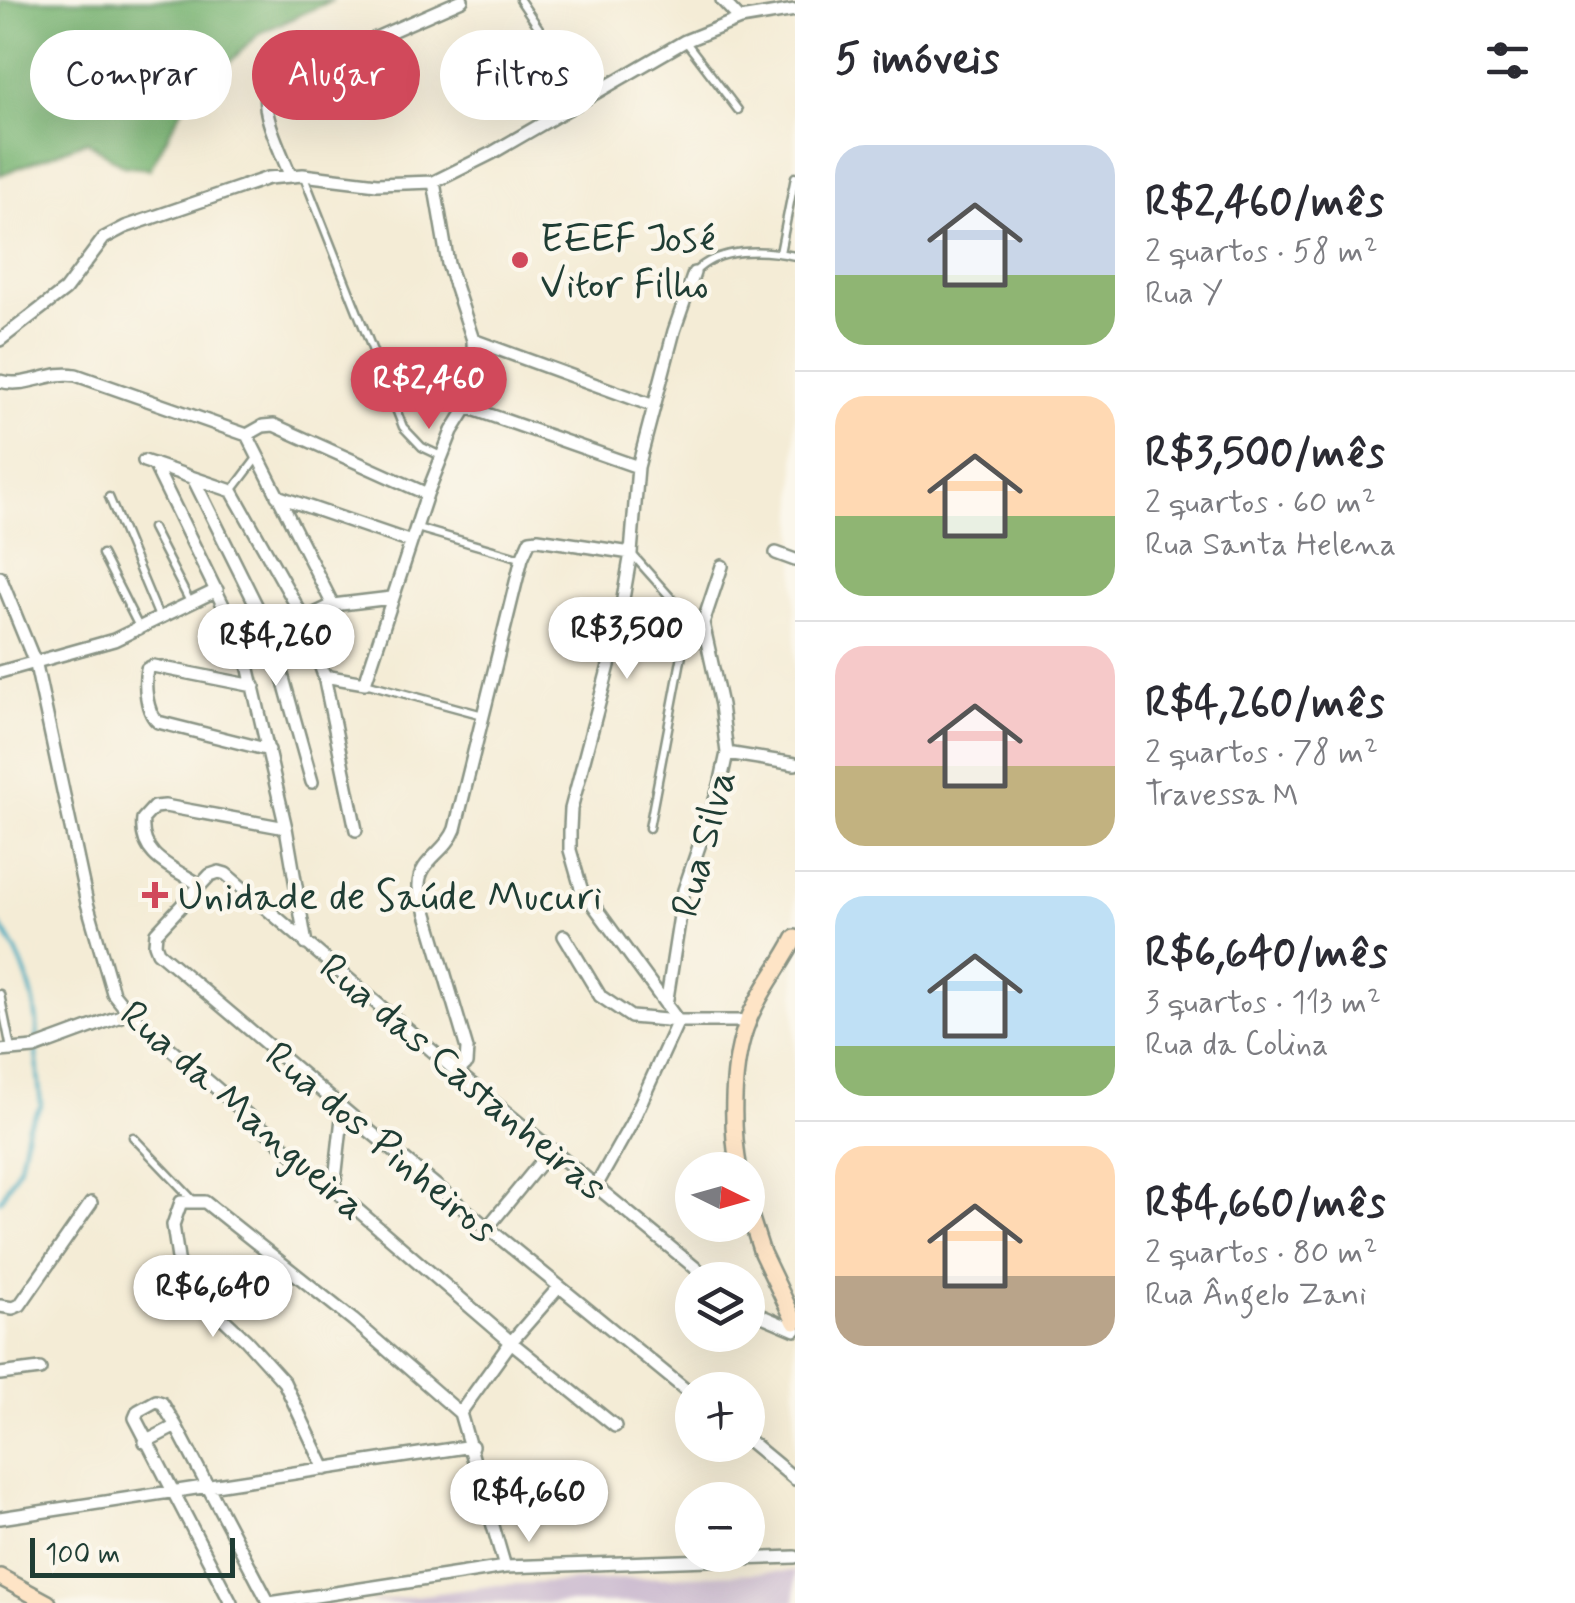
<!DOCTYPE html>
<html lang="pt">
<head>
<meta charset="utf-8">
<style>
  :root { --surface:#fff; --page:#f2f2f3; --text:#2b2b33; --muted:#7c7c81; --line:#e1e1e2; --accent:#d1495b }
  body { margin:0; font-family:Mynerve,sans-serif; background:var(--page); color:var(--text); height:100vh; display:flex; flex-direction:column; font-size:38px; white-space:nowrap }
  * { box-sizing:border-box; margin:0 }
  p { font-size:32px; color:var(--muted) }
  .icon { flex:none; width:55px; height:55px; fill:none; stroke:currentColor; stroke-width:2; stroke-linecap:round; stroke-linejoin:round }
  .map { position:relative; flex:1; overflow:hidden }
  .panel { display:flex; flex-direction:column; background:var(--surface); width:780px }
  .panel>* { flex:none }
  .guide { position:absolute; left:30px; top:30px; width:615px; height:90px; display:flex; gap:20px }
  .needle { width:65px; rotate:95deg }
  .controls { position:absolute; left:675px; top:1152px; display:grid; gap:20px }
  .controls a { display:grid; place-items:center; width:90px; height:90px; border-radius:50%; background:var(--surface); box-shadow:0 10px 40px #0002; font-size:50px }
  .scale { position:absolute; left:30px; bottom:25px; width:205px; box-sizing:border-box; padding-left:10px; border:5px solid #1f3d34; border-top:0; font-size:28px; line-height:35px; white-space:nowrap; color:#1f3d34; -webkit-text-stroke:8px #fbf7ec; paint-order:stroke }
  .price { position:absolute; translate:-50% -85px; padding:0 22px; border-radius:35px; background:#fff; color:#222; font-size:32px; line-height:65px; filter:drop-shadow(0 2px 5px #0008) }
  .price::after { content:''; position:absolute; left:50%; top:60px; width:30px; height:22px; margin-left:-15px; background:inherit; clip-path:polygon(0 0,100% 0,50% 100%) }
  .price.selected { background:var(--accent); color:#fff }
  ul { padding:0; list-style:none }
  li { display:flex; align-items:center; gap:30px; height:250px; padding:0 40px }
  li+li { border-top:2px solid var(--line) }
  li span { display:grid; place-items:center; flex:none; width:280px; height:200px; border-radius:30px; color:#555 }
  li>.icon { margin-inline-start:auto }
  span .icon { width:120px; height:120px; fill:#fffc; stroke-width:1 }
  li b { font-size:42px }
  h2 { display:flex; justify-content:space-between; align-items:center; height:120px; padding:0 40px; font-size:42px }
  .pill { padding:0 35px; border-radius:45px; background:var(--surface); box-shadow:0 10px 40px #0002; font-size:35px; line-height:90px }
  .pill.selected { background:var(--accent); color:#fff }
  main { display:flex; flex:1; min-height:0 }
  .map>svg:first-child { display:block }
  .industrial { fill:#cebed1 }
  .forest { fill:#7ab574; stroke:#4c7954; stroke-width:2.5 }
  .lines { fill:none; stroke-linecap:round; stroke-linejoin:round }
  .stream { stroke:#40aabf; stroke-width:4 }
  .lane-casing { stroke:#8a9485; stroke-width:11 }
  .street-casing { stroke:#8a9485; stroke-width:16 }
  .secondary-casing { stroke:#8a9485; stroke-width:20 }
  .lane { stroke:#fff; stroke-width:6 }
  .street { stroke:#fff; stroke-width:11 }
  .secondary { stroke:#fee4c6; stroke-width:15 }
  .poi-dot { fill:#d1495b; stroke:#fbf7ec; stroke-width:4 }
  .labels { text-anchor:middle; stroke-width:9; stroke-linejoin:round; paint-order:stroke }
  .poi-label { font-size:40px; fill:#1f3d34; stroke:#fbf7ec; text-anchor:start }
  .street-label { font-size:40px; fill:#1f3d34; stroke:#fbf7ec }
</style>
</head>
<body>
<main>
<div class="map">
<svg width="795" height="1603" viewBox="0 0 795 1603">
  <rect width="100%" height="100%" fill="#fbf7ec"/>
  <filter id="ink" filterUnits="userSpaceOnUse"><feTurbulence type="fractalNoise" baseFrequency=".01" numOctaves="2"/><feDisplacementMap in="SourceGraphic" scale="20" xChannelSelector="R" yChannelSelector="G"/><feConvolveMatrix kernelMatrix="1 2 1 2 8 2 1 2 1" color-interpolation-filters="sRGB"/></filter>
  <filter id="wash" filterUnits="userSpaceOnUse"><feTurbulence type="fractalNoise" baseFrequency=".0048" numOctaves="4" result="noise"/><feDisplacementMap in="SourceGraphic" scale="40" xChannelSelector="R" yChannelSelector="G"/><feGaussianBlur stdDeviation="2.25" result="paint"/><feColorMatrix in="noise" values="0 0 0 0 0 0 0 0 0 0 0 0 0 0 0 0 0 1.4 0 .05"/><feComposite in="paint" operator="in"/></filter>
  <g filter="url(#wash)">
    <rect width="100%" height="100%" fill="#f4ecd6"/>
    <path class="industrial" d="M795 1571V1603H364L497 1585Z"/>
    <path class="forest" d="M0 0H333L260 33 183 107 150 169 123 166 87 141 0 175Z"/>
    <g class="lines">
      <path class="stream" d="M0 925C22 955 40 1004 37 1042
        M0 1201 20 1165 28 1125 41 1106 36 1051"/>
    </g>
  </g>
  <g filter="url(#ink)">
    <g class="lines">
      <g class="lane-casing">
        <path id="lane" d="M520 0 586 98
          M686 42 738 110
          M304 177 403 427 422 447 441 456
          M780 253 795 177
          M694 273C717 247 764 249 795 256
          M232 491 257 458
          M109 497 159 617
          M152 528 190 602
          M417 528 521 558
          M631 553 689 618 702 622
          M102 554 139 627
          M365 683 483 715
          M649 828 689 618
          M0 994 11 1049
          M133 1137 194 1201"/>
      </g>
      <g class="street-casing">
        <path id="street" d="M722 0 740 19
          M290 175C282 153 256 105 269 85L462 0
          M694 273 674 331 638 467 631 553 616 639 571 809 570 829V850L581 888 678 1021H748
          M0 340 65 290 104 238 125 227 268 178 303 175 377 184 434 182 492 153 685 41 740 19 795 10
          M473 340 654 406
          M0 381C25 389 51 370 76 375L247 435 333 605
          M467 407 638 467
          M247 435 263 426 274 425 427 494
          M144 461 232 491 304 619 324 676 356 830
          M154 464 244 648 286 828 306 944
          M193 478 271 635 312 782
          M277 496 411 542
          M776 553 795 560
          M0 577 36 665 87 903 113 993 129 1013 511 1342 615 1426
          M244 648 333 605 391 598
          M0 672 114 640 217 590
          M324 676 365 683 427 494 452 431 467 407 474 376 473 340 448 264 434 182
          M254 686 153 666 147 669C144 684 146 713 158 722L269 750
          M727 753 795 764
          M200 885C172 867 139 857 143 819L154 807 165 806 286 828
          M564 936 600 996 631 1017 678 1021 631 1124 596 1186
          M666 1005 684 890 720 785 727 753 721 705 703 623 722 566
          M0 1051 34 1048 129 1013
          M457 1072 466 1064 467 1049 419 887C418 860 446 853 455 829L522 558 530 540 538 539 631 553
          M334 1189 343 1109
          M487 1228 551 1150
          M0 1306 13 1308 20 1305 91 1203
          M748 1310 795 1330
          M0 1374 40 1369
          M692 1395 367 1129 158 952 155 944 156 933 210 875 219 872 226 874 457 1072 710 1280
          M460 1413 511 1342 559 1287
          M748 1440 795 1479
          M145 1442 176 1426
          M325 1469 284 1382 246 1340 181 1279 173 1225 181 1202H205L353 1320 460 1413 505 1567
          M0 1518 472 1446
          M231 1603 135 1418 138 1411 156 1401 162 1403 176 1426 269 1603
          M270 1603 505 1567 795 1557"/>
      </g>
      <g class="secondary-casing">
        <path id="secondary" d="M739 1170C731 1127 731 1062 748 1021 759 992 781 966 795 938
          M748 1209 762 1253 795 1322
          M0 1577 48 1603"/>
      </g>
      <use href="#lane" class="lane"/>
      <use href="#street" class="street"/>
      <use href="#secondary" class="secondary"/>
    </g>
  </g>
  <g class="poi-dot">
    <circle cx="520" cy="260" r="10"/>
    <path d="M150 880h10v10h10v10h-10v10h-10v-10h-10v-10h10z"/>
  </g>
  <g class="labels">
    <g class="poi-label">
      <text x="540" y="251">EEEF José<tspan x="540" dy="46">Vitor Filho</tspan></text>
      <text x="178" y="909">Unidade de Saúde Mucuri</text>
    </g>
    <g class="street-label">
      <text transform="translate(702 843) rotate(-75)" y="14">Rua Silva</text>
      <text transform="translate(464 1076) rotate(40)" y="14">Rua das Castanheiras</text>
      <text transform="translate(244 1109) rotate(41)" y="14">Rua da Mangueira</text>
      <text transform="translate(382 1141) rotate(40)" y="14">Rua dos Pinheiros</text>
    </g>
  </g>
</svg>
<div class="controls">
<a><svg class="needle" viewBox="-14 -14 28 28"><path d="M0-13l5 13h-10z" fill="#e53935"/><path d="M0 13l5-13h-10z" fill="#7c7c81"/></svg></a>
<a><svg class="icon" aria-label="layers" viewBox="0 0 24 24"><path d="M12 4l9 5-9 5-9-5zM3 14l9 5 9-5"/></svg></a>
<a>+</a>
<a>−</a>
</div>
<div class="scale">100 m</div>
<b class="price selected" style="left:429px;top:432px">R$2,460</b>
<b class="price" style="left:627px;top:682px">R$3,500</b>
<b class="price" style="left:276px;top:689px">R$4,260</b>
<b class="price" style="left:213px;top:1340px">R$6,640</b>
<b class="price" style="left:529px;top:1545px">R$4,660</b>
<div class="guide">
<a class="pill">Comprar</a>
<a class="pill selected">Alugar</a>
<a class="pill">Filtros</a>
</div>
</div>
<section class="panel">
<h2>5 imóveis<svg class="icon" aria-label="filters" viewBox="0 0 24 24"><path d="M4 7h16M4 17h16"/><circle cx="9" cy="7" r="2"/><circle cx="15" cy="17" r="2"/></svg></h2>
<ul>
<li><span style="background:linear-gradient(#c9d6e8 65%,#8fb573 0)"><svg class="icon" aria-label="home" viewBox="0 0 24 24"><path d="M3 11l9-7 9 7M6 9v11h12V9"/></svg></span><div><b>R$2,460/mês</b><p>2 quartos · 58 m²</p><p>Rua Y</p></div></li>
<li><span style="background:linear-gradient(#ffd9b3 60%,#8fb573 0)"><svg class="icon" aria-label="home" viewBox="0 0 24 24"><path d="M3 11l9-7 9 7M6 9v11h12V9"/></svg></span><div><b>R$3,500/mês</b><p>2 quartos · 60 m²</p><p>Rua Santa Helena</p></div></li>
<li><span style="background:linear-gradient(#f6c9c9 60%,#c2b280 0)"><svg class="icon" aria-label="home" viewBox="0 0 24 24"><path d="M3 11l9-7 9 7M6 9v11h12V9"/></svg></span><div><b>R$4,260/mês</b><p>2 quartos · 78 m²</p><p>Travessa M</p></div></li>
<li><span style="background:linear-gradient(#bfe0f5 75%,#8fb573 0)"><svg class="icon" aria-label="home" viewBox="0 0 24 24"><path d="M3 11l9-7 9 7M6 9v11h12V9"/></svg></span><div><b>R$6,640/mês</b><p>3 quartos · 113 m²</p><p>Rua da Colina</p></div></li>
<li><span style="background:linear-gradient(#ffd9b3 65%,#b9a48a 0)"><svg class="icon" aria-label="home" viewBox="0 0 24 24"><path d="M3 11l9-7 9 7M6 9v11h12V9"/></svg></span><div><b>R$4,660/mês</b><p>2 quartos · 80 m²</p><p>Rua Ângelo Zani</p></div></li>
</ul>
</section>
</main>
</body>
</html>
